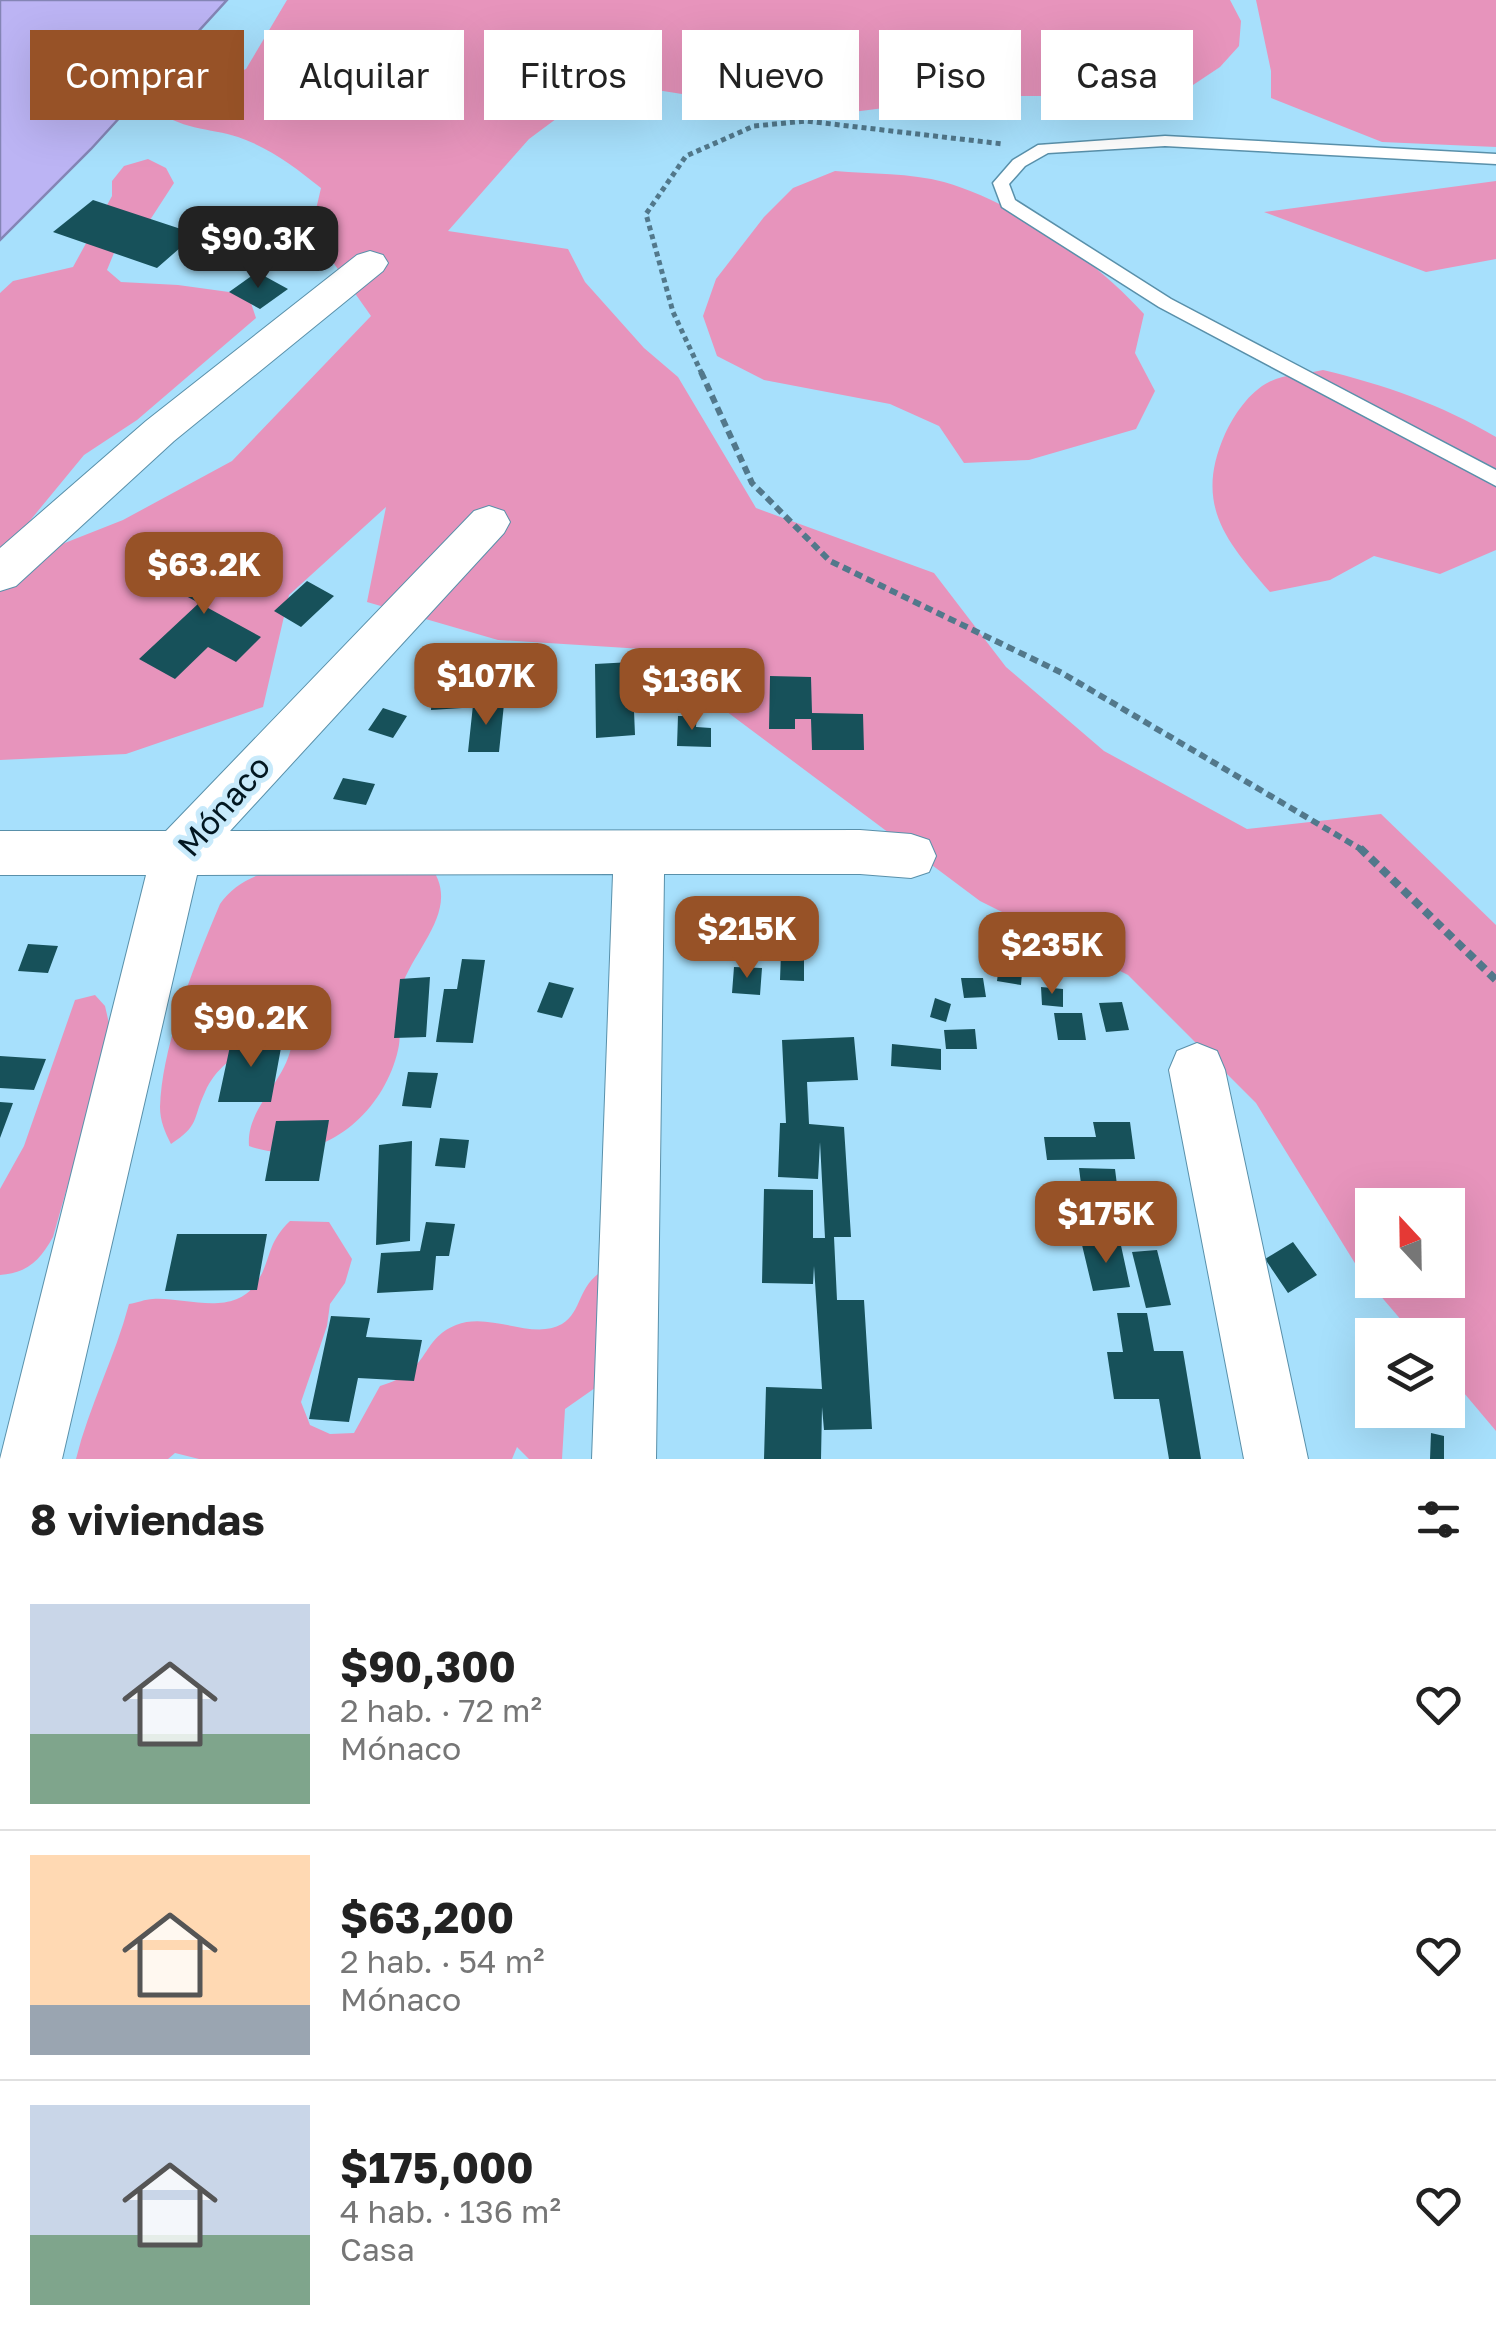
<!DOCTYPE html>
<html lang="es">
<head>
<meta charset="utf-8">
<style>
  :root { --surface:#fff; --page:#f6f6f6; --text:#222; --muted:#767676; --line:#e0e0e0; --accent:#975227 }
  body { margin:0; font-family:"Golos Text",sans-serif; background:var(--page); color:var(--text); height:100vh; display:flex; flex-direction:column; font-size:38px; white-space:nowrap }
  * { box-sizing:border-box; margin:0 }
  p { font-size:32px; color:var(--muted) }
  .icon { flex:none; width:55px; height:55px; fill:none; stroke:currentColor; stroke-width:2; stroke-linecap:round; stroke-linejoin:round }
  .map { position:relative; height:1459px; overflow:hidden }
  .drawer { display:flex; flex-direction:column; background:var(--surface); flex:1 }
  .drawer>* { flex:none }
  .top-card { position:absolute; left:30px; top:30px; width:1438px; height:90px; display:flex; gap:20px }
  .needle { width:65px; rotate:338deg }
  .tools { position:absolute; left:1355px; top:1188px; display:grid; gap:20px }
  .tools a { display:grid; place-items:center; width:110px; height:110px; border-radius:0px; background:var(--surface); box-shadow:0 10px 40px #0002; font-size:50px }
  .price { position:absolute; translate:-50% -85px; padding:0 22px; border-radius:20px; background:var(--accent); color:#fff; font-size:32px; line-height:65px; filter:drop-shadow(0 2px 5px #0008) }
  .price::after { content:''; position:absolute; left:50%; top:60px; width:30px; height:22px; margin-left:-15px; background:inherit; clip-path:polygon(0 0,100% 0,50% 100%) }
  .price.active { background:#222; color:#fff }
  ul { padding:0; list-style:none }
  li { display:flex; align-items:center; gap:30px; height:250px; padding:0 30px }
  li+li { border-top:2px solid var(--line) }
  li span { display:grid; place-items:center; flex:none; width:280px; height:200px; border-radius:0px; color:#555 }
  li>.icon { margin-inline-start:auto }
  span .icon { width:120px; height:120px; fill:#fffc; stroke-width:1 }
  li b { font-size:42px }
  h2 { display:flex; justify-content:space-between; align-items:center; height:120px; padding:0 30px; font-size:42px }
  .pill { padding:0 35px; border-radius:0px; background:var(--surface); box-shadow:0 10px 40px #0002; font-size:35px; line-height:90px }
  .pill.active { background:var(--accent); color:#fff }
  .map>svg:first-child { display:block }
  .green { fill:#e794bc; fill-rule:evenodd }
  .water { fill:#bcb4f4; stroke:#8485b5; stroke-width:2.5 }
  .building { fill:#17515a }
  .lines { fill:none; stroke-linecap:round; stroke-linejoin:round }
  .service-casing { stroke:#5990aa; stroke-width:3 }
  .minor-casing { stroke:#5990aa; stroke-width:2 }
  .path-far2 { stroke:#52788b; stroke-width:5; stroke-dasharray:5 4; stroke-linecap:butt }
  .path-far1 { stroke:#52788b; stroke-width:6; stroke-dasharray:8 5; stroke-linecap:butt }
  .path { stroke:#52788b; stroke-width:8; stroke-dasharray:9 6; stroke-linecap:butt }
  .service { fill:#fff; fill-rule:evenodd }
  .minor { fill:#fff; fill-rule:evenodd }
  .labels { text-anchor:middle; stroke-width:10; stroke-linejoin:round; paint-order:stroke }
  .street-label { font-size:32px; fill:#021721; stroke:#c8eafb }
</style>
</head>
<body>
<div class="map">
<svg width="1496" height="1459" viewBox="0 0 1496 1459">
  <rect width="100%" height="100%" fill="#a7e0fc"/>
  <path class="green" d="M287 0H1230L1241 21 1239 46 1220 67 1190 87 1092 96H979L821 116 663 91 609 95 560 116 529 139 448 231 568 249 585 282 644 348 678 377 756 508 934 573 1006 667 1104 751 1247 829 1381 814 1496 925V1431L1448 1374V1335H1414L1361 1273 1256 1103 1128 975 980 901 643 649 498 640 367 602 386 507 289 595 263 707 126 754 0 760V579L9 565 123 520 232 461 371 316 311 231 321 188C295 167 270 148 238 137 211 128 176 130 156 107L246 69ZM1372 1205H1448V1280H1372Z
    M1256 0H1496V147L1382 142 1271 98V71Z
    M148 159 166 168 174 183 150 220 114 253 107 270 121 282 178 285 229 292 250 300 256 318 137 420 84 455 0 557V293L13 281 73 267 112 196V181L124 166Z
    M835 171C870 174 911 173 944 182 1015 202 1096 261 1144 314L1135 353 1155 391 1136 429 1029 460 964 463 939 426 890 404 764 380 717 356 703 316 716 279 764 217 793 188Z
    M1496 181V259L1426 272 1264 212Z
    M1323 370C1385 385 1440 404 1496 437V550L1440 574 1374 556 1330 580 1270 592C1225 540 1194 504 1225 434 1234 415 1249 392 1269 382 1284 374 1307 374 1323 370Z
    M316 858 428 863C464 907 416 944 401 988 395 1007 403 1030 398 1050 383 1116 317 1170 249 1146 246 1109 283 1084 291 1048L279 1034C249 1048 219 1060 205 1092 192 1120 200 1125 171 1144 165 1132 160 1121 160 1107 162 1044 196 961 220 904 241 873 282 868 316 858Z
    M95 995 105 1006 111 1032 53 1237C40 1260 28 1273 0 1275V1189L24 1146 75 1000Z
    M290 1221 329 1222 352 1259 345 1283 330 1304 327 1326 301 1402 310 1425 330 1434 354 1433 380 1386C432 1371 419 1340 456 1325 490 1311 532 1341 562 1324 584 1311 576 1282 610 1267L605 1381 565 1409 562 1459H529L517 1447 512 1459H199L175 1453 168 1459H76C89 1406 115 1357 129 1304 137 1303 145 1299 153 1299 186 1297 234 1318 257 1282 272 1259 266 1244 290 1221Z"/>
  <path class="water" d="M0 0H227L91 149 0 240Z"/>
  <path class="building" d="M93 200 196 234 157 268 53 232Z
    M257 272 288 289 260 309 229 292Z
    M232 535 255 547 199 603 261 637 236 662 208 647 175 679 139 659 199 603 173 589Z
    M307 581 334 596 301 627 274 611Z
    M632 662 635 735 596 738 595 664Z
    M451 669 450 689 463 688 462 708 431 710 432 690H425L427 671Z
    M770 676 811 677 812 713 863 714 864 750H812L811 719H795V729H769Z
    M504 704 499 752H468L473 705Z
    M383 708 407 716 393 738 368 730Z
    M678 716H697L696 727 711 728V747L677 746Z
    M343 778 375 784 366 805 333 799Z
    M28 944 58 946 48 973 18 971Z
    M781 952 804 954V981L780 980Z
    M1000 957 1023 961 1021 985 997 981Z
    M462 959 485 960 473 1043 436 1042 444 989H457Z
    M734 967 762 968 760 995 732 993Z
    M430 977 426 1037 394 1038 400 979Z
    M961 978H983L986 997 964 998Z
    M549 982 574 988 562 1018 537 1012Z
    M1041 987 1063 989V1007L1042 1005Z
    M935 998 951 1004 946 1022 930 1017Z
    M1122 1002 1129 1030 1106 1032 1099 1003Z
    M1054 1013H1082L1086 1040H1058Z
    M975 1029 977 1049H946L944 1030Z
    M232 1037H283L271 1102H218Z
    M854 1037 858 1080 807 1082 809 1124 844 1127 851 1237H834L837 1300H864L872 1429 824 1430 822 1407 821 1459H764L766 1387 822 1389 814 1266 813 1284 762 1283 764 1189 813 1190V1238H825L820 1142 818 1179 778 1177 780 1123H786L782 1040Z
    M892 1044 941 1049V1070L891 1066Z
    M0 1056 46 1059 34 1090 0 1088Z
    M408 1072 438 1073 431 1108 402 1106Z
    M0 1102 13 1103 0 1138Z
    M329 1120 319 1181H265L276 1121Z
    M1093 1122H1130L1135 1159 1047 1160 1044 1137H1096Z
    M440 1138 469 1140 465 1168 435 1166Z
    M412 1141 410 1241 376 1245 379 1145Z
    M1079 1168 1115 1169 1119 1201 1083 1200Z
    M1111 1208 1116 1233H1087L1083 1210Z
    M426 1222 455 1224 449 1256H436L433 1290 377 1293 381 1253 420 1251Z
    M177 1234H267L257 1290 165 1291Z
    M1120 1241 1130 1287 1093 1291 1082 1245Z
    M1293 1242 1317 1275 1288 1293 1265 1259Z
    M1157 1250 1171 1305 1146 1308 1132 1252Z
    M1117 1313H1147L1154 1351H1183L1201 1459H1169L1159 1399H1114L1107 1352H1123Z
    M331 1316 370 1318 366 1337 422 1340 414 1381 358 1378 349 1422 309 1419Z
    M1431 1433 1444 1436V1459H1430Z"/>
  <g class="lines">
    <g class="service-casing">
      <path id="service" d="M1165 136 1496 154V164L1165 146 1048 153 1025 166 1009 184 1015 200 1171 299 1496 470V486L1159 307 1002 207 993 183 1013 160 1038 145Z"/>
    </g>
    <g class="minor-casing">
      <path id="minor" d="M370 251 383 255 388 263 383 271 174 441 16 586 0 591V548L146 421 357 255Z
        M489 506 504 511 510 522 504 533 230 831 860 830 911 834 929 840 936 856 929 872 911 878 860 874H664L656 1459H592L613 874 197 875 62 1459H0L146 875H0V831H166L474 511Z
        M1197 1043 1217 1051 1225 1070 1308 1459H1244L1169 1070 1177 1051Z"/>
    </g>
    <path class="path-far2" d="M702 374 673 312 646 214 686 156 754 126 806 121 1003 144"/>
    <path class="path-far1" d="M701 372 752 483 830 561 1062 673 1364 851"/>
    <path class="path" d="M1360 848 1496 980"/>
    <use href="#service" class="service"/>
    <use href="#minor" class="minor"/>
  </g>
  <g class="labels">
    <g class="street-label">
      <text transform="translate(224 806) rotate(-49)" y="11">Mónaco</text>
    </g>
  </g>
</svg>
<div class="tools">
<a><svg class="needle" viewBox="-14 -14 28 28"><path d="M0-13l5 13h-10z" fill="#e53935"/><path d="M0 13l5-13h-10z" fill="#767676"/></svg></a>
<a><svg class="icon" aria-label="layers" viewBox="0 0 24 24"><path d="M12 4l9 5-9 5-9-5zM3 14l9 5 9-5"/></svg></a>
</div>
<b class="price active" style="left:258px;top:291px">$90.3K</b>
<b class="price" style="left:204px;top:617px">$63.2K</b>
<b class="price" style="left:486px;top:728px">$107K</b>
<b class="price" style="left:692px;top:733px">$136K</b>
<b class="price" style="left:747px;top:981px">$215K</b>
<b class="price" style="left:1052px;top:997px">$235K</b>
<b class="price" style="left:251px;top:1070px">$90.2K</b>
<b class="price" style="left:1106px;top:1266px">$175K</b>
<div class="top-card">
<a class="pill active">Comprar</a>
<a class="pill">Alquilar</a>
<a class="pill">Filtros</a>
<a class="pill">Nuevo</a>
<a class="pill">Piso</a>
<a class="pill">Casa</a>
</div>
</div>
<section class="drawer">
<h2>8 viviendas<svg class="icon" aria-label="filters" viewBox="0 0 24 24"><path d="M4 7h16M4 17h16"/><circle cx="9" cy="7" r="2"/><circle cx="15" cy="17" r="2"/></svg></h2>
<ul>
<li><span style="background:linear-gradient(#c9d6e8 65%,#7fa58c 0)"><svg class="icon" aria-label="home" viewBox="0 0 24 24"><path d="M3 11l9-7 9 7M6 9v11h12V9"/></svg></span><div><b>$90,300</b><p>2 hab. · 72 m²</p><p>Mónaco</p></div><svg class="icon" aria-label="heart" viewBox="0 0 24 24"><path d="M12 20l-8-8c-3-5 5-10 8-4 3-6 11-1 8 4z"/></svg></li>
<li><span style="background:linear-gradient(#ffd9b3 75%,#9aa5b1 0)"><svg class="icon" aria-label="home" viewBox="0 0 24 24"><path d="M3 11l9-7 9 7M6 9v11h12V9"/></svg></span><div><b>$63,200</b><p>2 hab. · 54 m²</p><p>Mónaco</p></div><svg class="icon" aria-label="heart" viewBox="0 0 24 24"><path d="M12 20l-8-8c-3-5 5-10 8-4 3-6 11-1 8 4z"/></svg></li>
<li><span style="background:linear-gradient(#c9d6e8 65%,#7fa58c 0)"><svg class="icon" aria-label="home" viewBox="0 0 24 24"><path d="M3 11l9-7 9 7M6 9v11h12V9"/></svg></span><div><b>$175,000</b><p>4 hab. · 136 m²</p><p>Casa</p></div><svg class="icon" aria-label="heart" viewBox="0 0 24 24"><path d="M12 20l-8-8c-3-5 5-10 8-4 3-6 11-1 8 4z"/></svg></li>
</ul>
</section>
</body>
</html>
